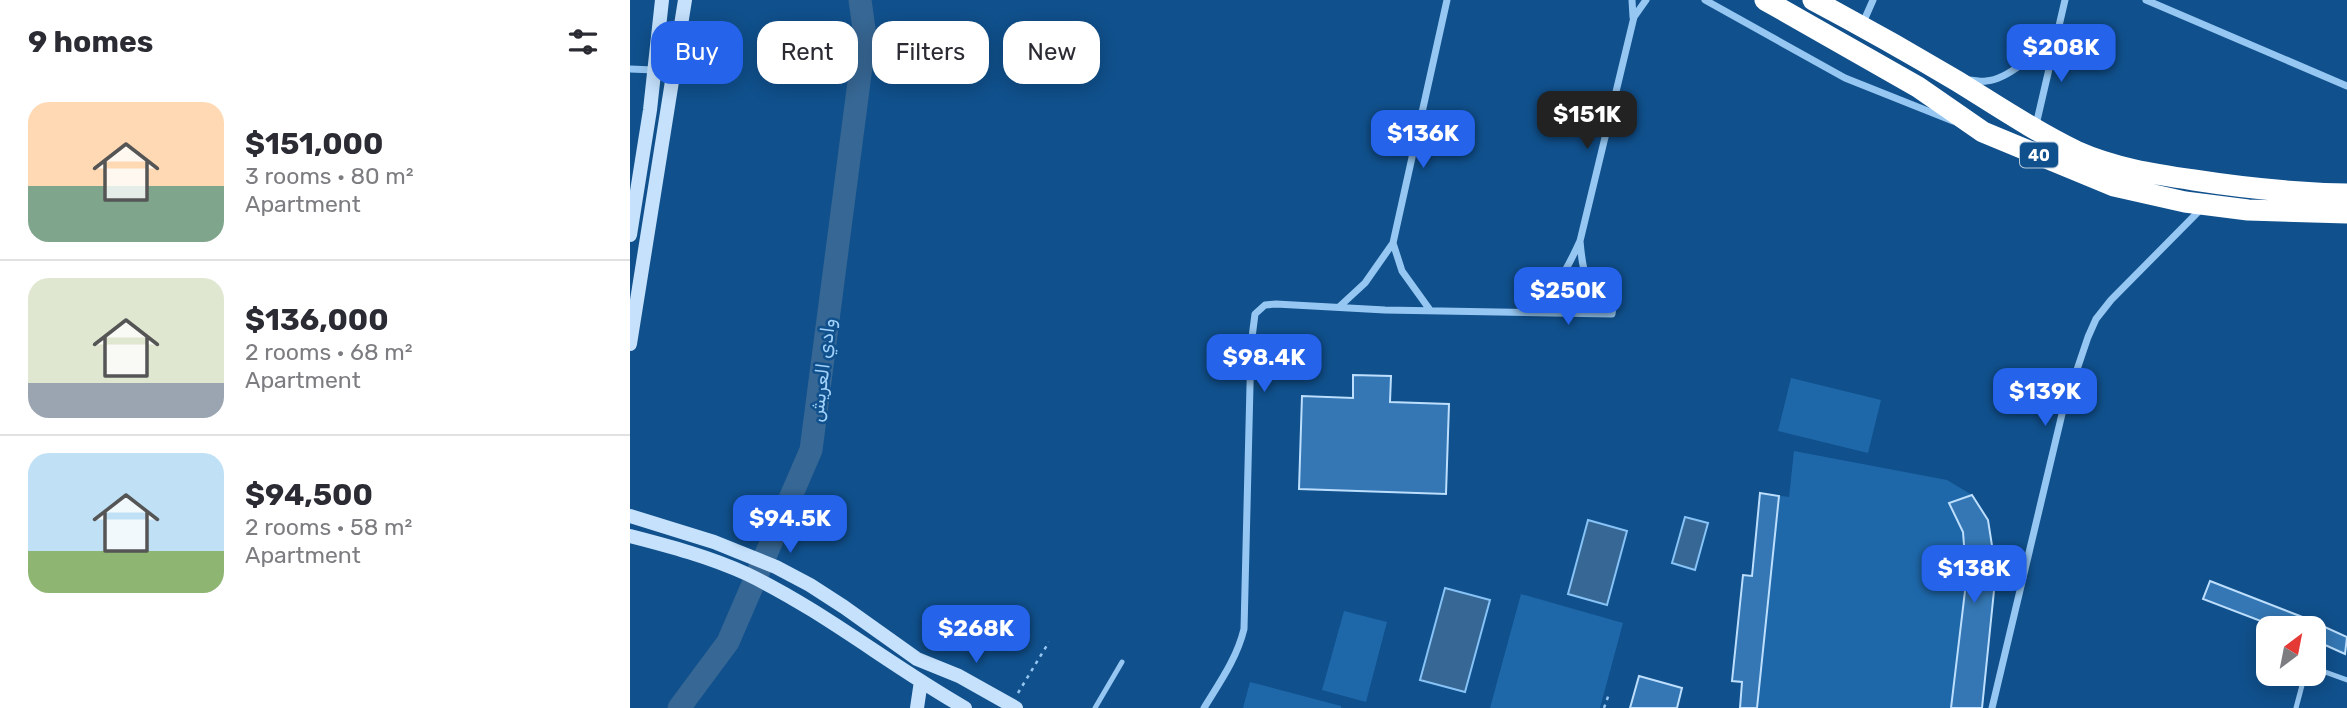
<!DOCTYPE html>
<html lang="en">
<head>
<meta charset="utf-8">
<style>
  :root { --surface:#fff; --page:#f2f2f3; --text:#2b2b33; --muted:#7c7c81; --line:#e1e1e2; --accent:#2563eb }
  body { margin:0; font-family:Rubik,Cairo,sans-serif; background:var(--page); color:var(--text); height:100vh; display:flex; flex-direction:column; font-size:26px; white-space:nowrap }
  * { box-sizing:border-box; margin:0 }
  p { font-size:23px; color:var(--muted) }
  .icon { flex:none; width:38px; height:38px; fill:none; stroke:currentColor; stroke-width:2; stroke-linecap:round; stroke-linejoin:round }
  .map { position:relative; flex:1; overflow:hidden }
  .side { display:flex; flex-direction:column; background:var(--surface); width:630px }
  .side>* { flex:none }
  .top-card { position:absolute; left:21px; top:21px; width:665px; height:63px; display:flex; gap:14px }
  .needle { width:46px; rotate:32deg }
  .buttons { position:absolute; left:1626px; top:616px; display:grid; gap:14px }
  .buttons a { display:grid; place-items:center; width:70px; height:70px; border-radius:14px; background:var(--surface); box-shadow:0 4px 18px #0003; font-size:35px }
  .price { position:absolute; translate:-50% -60px; padding:0 16px; border-radius:14px; background:var(--accent); color:#fff; font-size:23px; line-height:46px; filter:drop-shadow(0 2px 4px #0008) }
  .price::after { content:''; position:absolute; left:50%; top:42px; width:21px; height:16px; margin-left:-10px; background:inherit; clip-path:polygon(0 0,100% 0,50% 100%) }
  .price.selected { background:#222; color:#fff }
  ul { padding:0; list-style:none }
  li { display:flex; align-items:center; gap:21px; height:175px; padding:0 28px }
  li+li { border-top:2px solid var(--line) }
  li span { display:grid; place-items:center; flex:none; width:196px; height:140px; border-radius:21px; color:#555 }
  li>.icon { margin-inline-start:auto }
  span .icon { width:84px; height:84px; fill:#fffc; stroke-width:1 }
  li b { font-size:30px }
  h2 { display:flex; justify-content:space-between; align-items:center; height:84px; padding:0 28px; font-size:30px }
  .chip { padding:0 24px; border-radius:21px; background:var(--surface); box-shadow:0 4px 18px #0003; font-size:24px; line-height:63px }
  .chip.selected { background:var(--accent); color:#fff }
  main { display:flex; flex:1; min-height:0 }
  .map>svg:first-child { display:block }
  .green { fill:#1e68aa }
  .water { fill:#376794; stroke:#87c3f6; stroke-width:2 }
  .lines { fill:none; stroke-linecap:round; stroke-linejoin:round }
  .river { stroke:#376794; stroke-width:23 }
  .building { fill:#3477b4; stroke:#bddffd; stroke-width:2 }
  .path { stroke:#96c7f2; stroke-width:2.5; stroke-dasharray:3.5 5; stroke-linecap:butt }
  .lane { stroke:#96c7f2; stroke-width:5 }
  .street { stroke:#96c7f2; stroke-width:7 }
  .secondary { stroke:#c5e1fc; stroke-width:14 }
  .highway { stroke:#fff; stroke-width:21 }
  .labels { text-anchor:middle; stroke-width:5; stroke-linejoin:round; paint-order:stroke }
  .shield { fill:#10508c; stroke:#b7cadc; stroke-width:2 }
  .shield-label { font-size:16px; font-weight:bold; fill:#fff }
  .water-label { font-size:19px; font-style:italic; fill:#a2d1fa; stroke:#10508c }
</style>
</head>
<body>
<main>
<section class="side">
<h2>9 homes<svg class="icon" aria-label="filters" viewBox="0 0 24 24"><path d="M4 7h16M4 17h16"/><circle cx="9" cy="7" r="2"/><circle cx="15" cy="17" r="2"/></svg></h2>
<ul>
<li><span style="background:linear-gradient(#ffd9b3 60%,#7fa58c 0)"><svg class="icon" aria-label="home" viewBox="0 0 24 24"><path d="M3 11l9-7 9 7M6 9v11h12V9"/></svg></span><div><b>$151,000</b><p>3 rooms · 80 m²</p><p>Apartment</p></div></li>
<li><span style="background:linear-gradient(#dfe7d0 75%,#9aa5b1 0)"><svg class="icon" aria-label="home" viewBox="0 0 24 24"><path d="M3 11l9-7 9 7M6 9v11h12V9"/></svg></span><div><b>$136,000</b><p>2 rooms · 68 m²</p><p>Apartment</p></div></li>
<li><span style="background:linear-gradient(#bfe0f5 70%,#8fb573 0)"><svg class="icon" aria-label="home" viewBox="0 0 24 24"><path d="M3 11l9-7 9 7M6 9v11h12V9"/></svg></span><div><b>$94,500</b><p>2 rooms · 58 m²</p><p>Apartment</p></div></li>
</ul>
</section>
<div class="map">
<svg width="1717" height="708" viewBox="0 0 1717 708">
  <rect width="100%" height="100%" fill="#10508c"/>
  <path class="green" d="M1161 378 1251 400 1238 453 1148 431Z
    M1164 451 1317 480 1342 495 1358 520 1366 571 1353 708H1110L1112 682 1102 681 1113 575 1122 576 1130 493 1159 497Z
    M891 594 993 623 970 708H860Z
    M714 611 757 622 736 702 692 690Z
    M620 682 711 706V708H613Z"/>
  <path class="water" d="M1055 517 1078 523 1065 570 1042 563Z
    M958 520 997 531 977 605 938 594Z
    M815 588 860 600 835 692 790 680Z"/>
  <g class="lines">
    <path class="river" d="M49 708 98 642 181 450 235 36 230 0"/>
  </g>
  <path class="building" d="M723 375 761 376 760 402 819 404 816 494 669 489 672 396 723 398Z
    M1130 493 1149 496 1127 708H1110L1112 682 1102 681 1113 575 1122 576Z
    M1342 495 1358 520 1366 571 1352 708H1321L1335 591V558L1333 532 1319 503Z
    M1580 581 1675 618 1717 637 1715 654 1684 640V628H1649L1573 599Z
    M1009 676 1052 688 1047 708H1000Z"/>
  <g class="lines">
    <path class="path" d="M388 693 419 642
      M974 708 979 694"/>
    <path class="lane" d="M1684 668 1717 680
      M465 708 492 662
      M1666 708 1675 674"/>
    <path class="street" d="M1002 0 1003 17
      M1075 0 1215 78 1323 121
      M1516 0 1717 86
      M1232 25 1243 0
      M0 69 24 70
      M1339 80C1345 80 1351 82 1356 81 1381 79 1409 49 1426 32
      M1406 125 1435 0
      M763 243 772 271 800 310
      M709 307 735 283 763 243 817 0
      M896 311C926 290 935 274 950 241L1004 17 1016 0
      M574 708C590 682 607 658 614 629L621 345 625 314 635 305 646 304 755 310 982 314 983 308C955 287 953 275 950 241
      M1362 708 1432 414 1458 337 1466 319 1481 300 1573 207"/>
    <path class="secondary" d="M0 235 20 110 32 0
      M0 344 55 0
      M0 516 84 542 146 567 180 585 214 607 287 659 329 676 386 708
      M0 536C39 546 80 557 117 574 194 611 261 666 335 708
      M287 708 291 681"/>
    <path class="highway" d="M1135 0 1288 87 1353 132 1484 186 1555 202 1618 210 1717 213
      M1183 0C1232 26 1280 53 1327 81 1366 105 1404 131 1446 151 1484 168 1523 174 1564 180 1615 188 1665 193 1717 194"/>
  </g>
  <g class="labels">
    <rect class="shield" x="1390" y="142.5" width="38" height="25" rx="5"/>
    <g class="shield-label">
      <text x="1409" y="161">40</text>
    </g>
    <g class="water-label">
      <text transform="translate(192 370) rotate(-83)" y="7">وادي العريش</text>
    </g>
  </g>
</svg>
<div class="buttons">
<a><svg class="needle" viewBox="-14 -14 28 28"><path d="M0-13l5 13h-10z" fill="#e53935"/><path d="M0 13l5-13h-10z" fill="#7c7c81"/></svg></a>
</div>
<b class="price" style="left:1431px;top:84px">$208K</b>
<b class="price selected" style="left:957px;top:151px">$151K</b>
<b class="price" style="left:793px;top:170px">$136K</b>
<b class="price" style="left:938px;top:327px">$250K</b>
<b class="price" style="left:634px;top:394px">$98.4K</b>
<b class="price" style="left:1415px;top:428px">$139K</b>
<b class="price" style="left:160px;top:555px">$94.5K</b>
<b class="price" style="left:1344px;top:605px">$138K</b>
<b class="price" style="left:346px;top:665px">$268K</b>
<div class="top-card">
<a class="chip selected">Buy</a>
<a class="chip">Rent</a>
<a class="chip">Filters</a>
<a class="chip">New</a>
</div>
</div>
</main>
</body>
</html>
